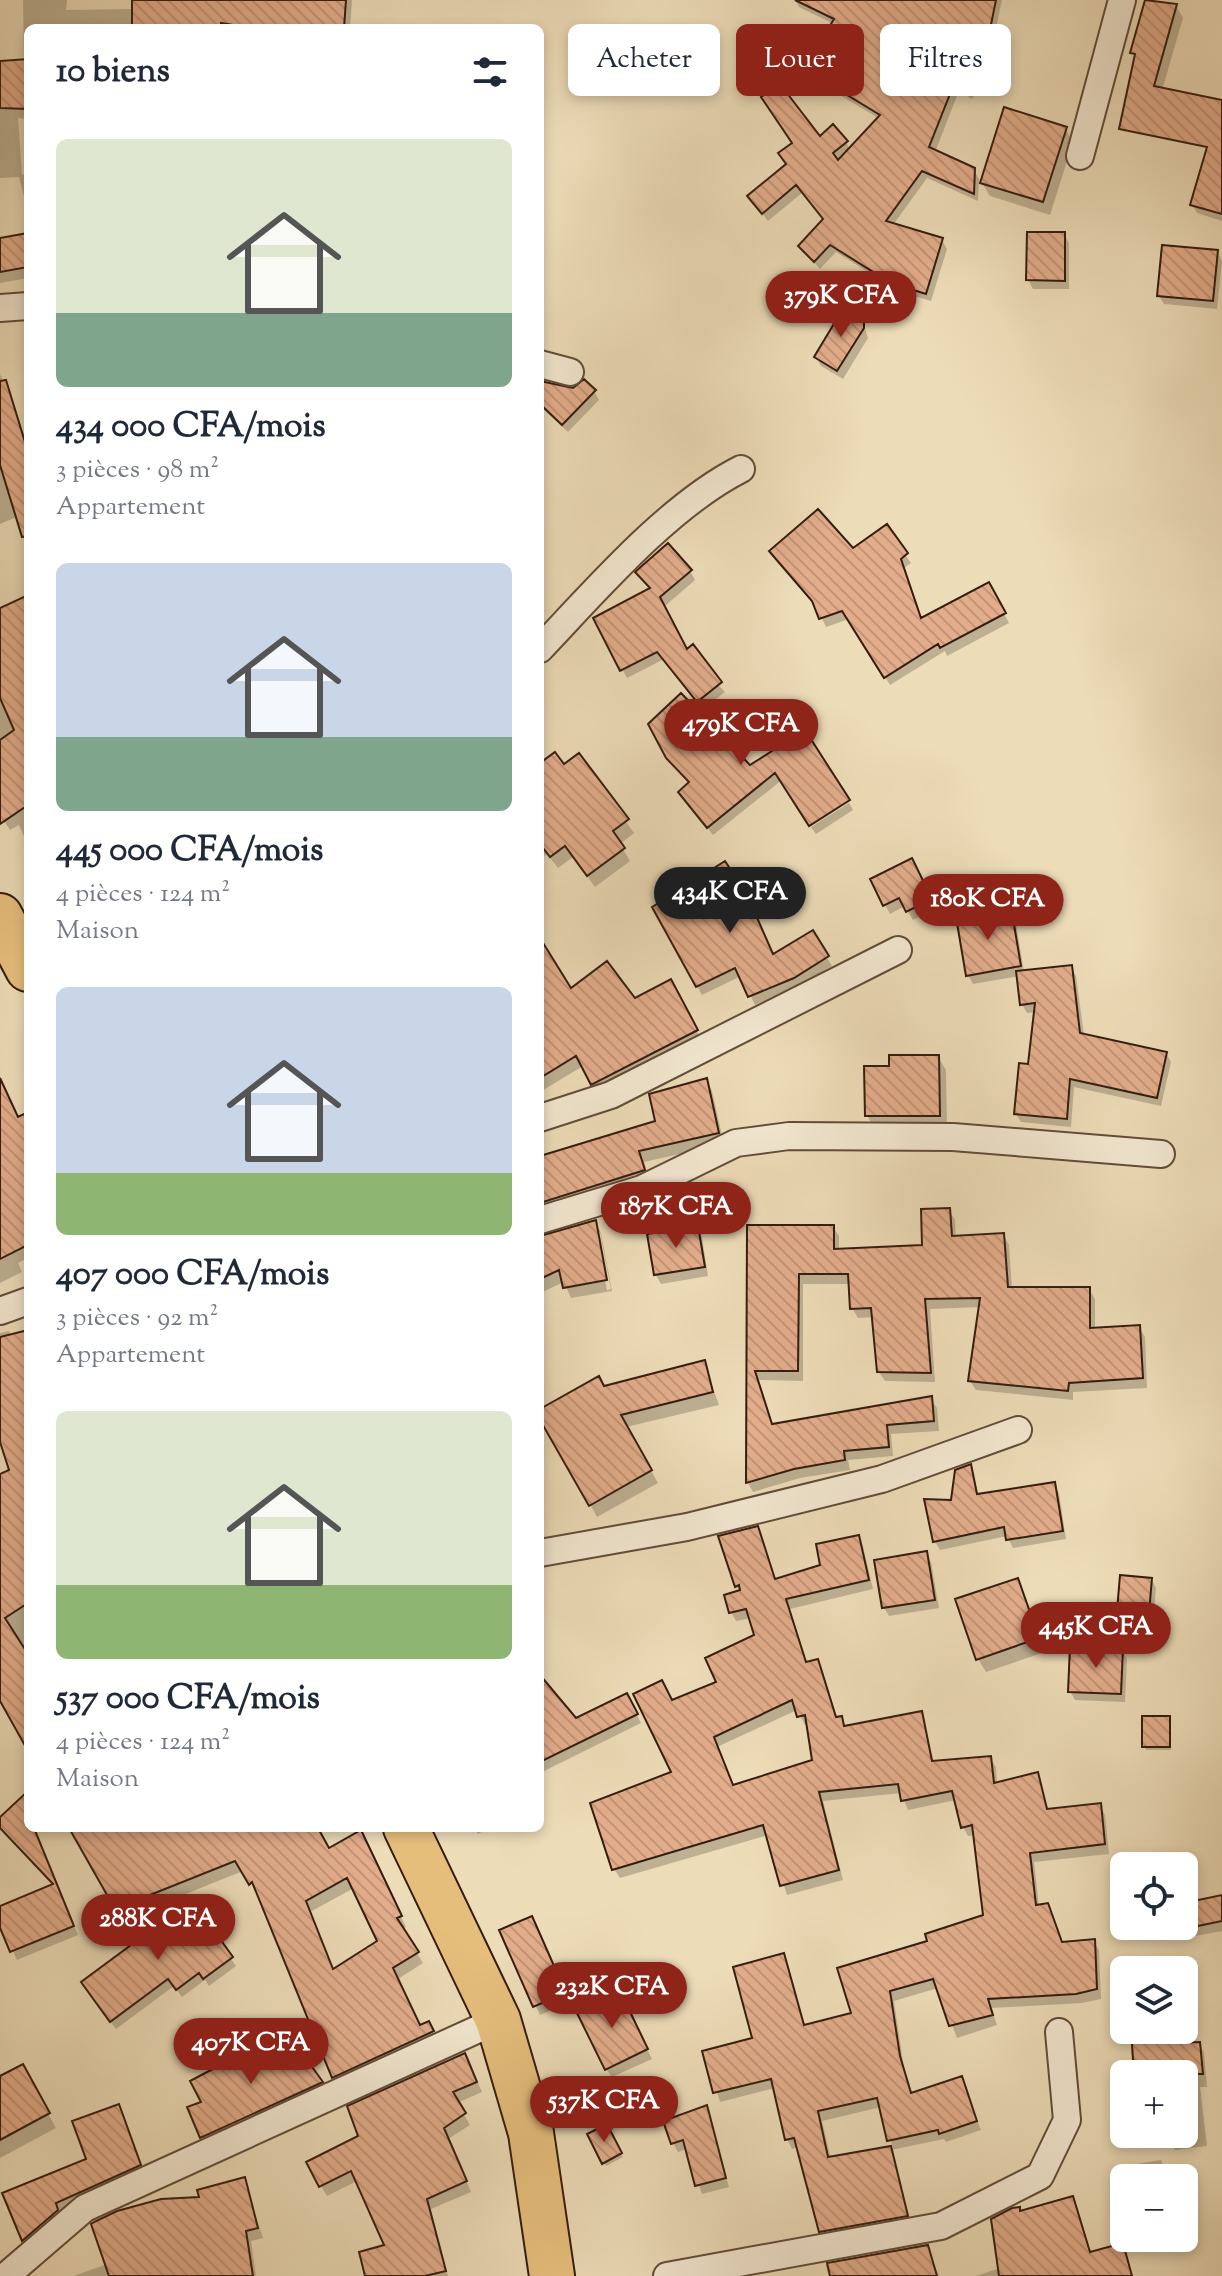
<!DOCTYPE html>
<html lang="fr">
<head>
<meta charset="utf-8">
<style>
  :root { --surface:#fff; --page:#f2f2f3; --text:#1f2937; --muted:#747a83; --accent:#8f2418 }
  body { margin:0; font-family:"Sorts Mill Goudy",serif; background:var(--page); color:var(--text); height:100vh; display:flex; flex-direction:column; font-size:30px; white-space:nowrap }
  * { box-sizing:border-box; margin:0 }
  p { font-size:26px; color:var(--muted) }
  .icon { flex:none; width:44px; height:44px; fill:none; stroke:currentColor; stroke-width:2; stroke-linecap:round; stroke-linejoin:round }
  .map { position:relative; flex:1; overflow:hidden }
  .panel { position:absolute; left:24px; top:24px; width:520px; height:1808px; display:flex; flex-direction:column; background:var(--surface); border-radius:12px; box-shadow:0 4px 12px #0003 }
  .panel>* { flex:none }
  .guide { position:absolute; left:568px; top:24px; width:534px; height:72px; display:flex; gap:16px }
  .buttons { position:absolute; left:1110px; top:1852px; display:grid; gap:16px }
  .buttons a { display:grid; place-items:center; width:88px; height:88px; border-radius:12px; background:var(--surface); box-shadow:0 4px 12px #0003; font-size:40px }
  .price { position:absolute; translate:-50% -68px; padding:0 18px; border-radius:28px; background:var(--accent); color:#fff; font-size:26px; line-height:52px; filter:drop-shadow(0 2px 4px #0008) }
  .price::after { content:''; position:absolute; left:50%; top:48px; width:24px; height:18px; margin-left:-12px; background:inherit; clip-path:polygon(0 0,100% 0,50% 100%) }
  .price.current { background:#222; color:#fff }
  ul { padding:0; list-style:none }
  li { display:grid; align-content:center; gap:16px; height:424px; padding:0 32px }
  li span { display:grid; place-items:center; height:248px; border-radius:12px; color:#555 }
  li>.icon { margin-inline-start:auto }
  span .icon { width:144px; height:144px; fill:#fffc; stroke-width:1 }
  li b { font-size:34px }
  h2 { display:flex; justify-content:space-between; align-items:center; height:96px; padding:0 32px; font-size:34px }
  .chip { padding:0 28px; border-radius:12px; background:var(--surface); box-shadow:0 4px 12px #0003; font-size:28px; line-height:72px }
  .chip.current { background:var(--accent); color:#fff }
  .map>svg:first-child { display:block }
  .shadow { fill:#0003; fill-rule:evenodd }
  .building { fill:url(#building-back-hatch); stroke:#341c0f; stroke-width:2; fill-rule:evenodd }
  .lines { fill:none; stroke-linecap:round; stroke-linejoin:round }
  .street-casing { stroke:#624c39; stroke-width:30 }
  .highway-casing { stroke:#341c0f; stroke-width:48 }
  .street { stroke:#f3e8d1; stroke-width:26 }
  .highway { stroke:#e6be7c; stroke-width:44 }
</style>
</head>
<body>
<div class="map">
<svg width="1222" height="2276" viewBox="0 0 1222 2276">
  <defs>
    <pattern id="building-back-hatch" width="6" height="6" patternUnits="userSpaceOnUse" patternTransform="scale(2)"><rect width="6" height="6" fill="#e3ad8b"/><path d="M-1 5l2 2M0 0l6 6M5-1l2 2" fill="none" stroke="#c39477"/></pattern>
  </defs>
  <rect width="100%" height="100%" fill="#eddcb8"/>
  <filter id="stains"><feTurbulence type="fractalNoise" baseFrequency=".0025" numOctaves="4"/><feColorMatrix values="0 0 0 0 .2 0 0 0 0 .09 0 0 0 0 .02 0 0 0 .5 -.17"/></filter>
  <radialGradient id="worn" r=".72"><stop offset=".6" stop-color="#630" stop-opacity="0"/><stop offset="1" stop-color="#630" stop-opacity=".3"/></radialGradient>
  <path class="shadow" d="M23 0H67L66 10 134 9V0H352L350 28H28V119L18 118 22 175 28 173V212L19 177 0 178V64L24 61Z
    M795 0H1002L989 61 992 67 972 99 959 91 935 152 974 170 979 179 978 201 927 178 893 225 942 240 947 249 931 301 898 291 836 252 820 269 800 247 824 220 802 193 768 221 750 197 819 139 846 142 850 150 880 119 811 78 806 69 834 24 799 7Z
    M1148 0 1176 6 1183 18 1154 118 1133 52Z
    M1065 128 1073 142 1050 215 990 196 982 183Z
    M1222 163V221L1197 213 1192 204Z
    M1064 234 1069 243V289H1033L1028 280Z
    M28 235V278L0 283V240Z
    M1217 252 1222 261 1217 309 1164 304 1159 296Z
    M862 320 868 338 843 379 821 366 816 357Z
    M0 374 28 445V538L19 516 0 524Z
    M540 382 594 391 599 400 568 432 540 406Z
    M886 527 911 563 904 568 922 620 989 585 1009 623 947 656 945 651 890 685 849 619 826 627 816 606 771 552 852 551Z
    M690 571 695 580 664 607 687 652 725 692 703 709 664 659 627 678 595 619 651 590 638 572Z
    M0 610 28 661V846L19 825 10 830 0 815Z
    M651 724 750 767 805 733 782 780 713 835 680 792 690 784 674 767Z
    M579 756 634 833 620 844 630 861 595 887 573 857 558 868 547 854 540 859V765L564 767Z
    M849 803 853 810 816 834 811 827Z
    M916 869 935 909 913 920 905 906 890 914 885 905Z
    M654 908 773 956 812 933 832 966 799 986 755 1005 741 976 702 995Z
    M1010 910 1015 918 1024 972 1071 967 1076 976 1084 1035 1166 1053 1171 1062 1161 1106 1074 1087 1071 1127 1021 1122 1016 1114 1029 1066 1036 1012 1027 1013 1022 1004 1019 976 973 984 968 975Z
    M540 942 570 991 634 1001 670 982 702 1041 599 1094 583 1066 540 1092Z
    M938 1057 946 1070 947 1129H874L867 1115 891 1068Z
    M706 1080 712 1091 724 1144 644 1162 650 1181 540 1219V1158L658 1122Z
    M28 1113V1258L18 1263 22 1272 0 1283V1115L4 1123Z
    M949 1210 955 1220 956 1238 1003 1235 1009 1245 1012 1289H1089L1095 1299V1330L1139 1327 1145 1337 1147 1388 1073 1392V1400L976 1390 970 1381 981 1307 930 1309 935 1382 885 1381 879 1372 874 1317 858 1318 852 1308 850 1284H803V1381L759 1380 773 1426 931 1399 937 1408 939 1431 891 1434 893 1456 848 1460 850 1470 800 1478 753 1492 748 1483 749 1227H833L839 1236V1251L924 1246Z
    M595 1222 601 1233 612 1291 571 1298 564 1282 540 1293V1237ZM596 1232H600L611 1289 607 1290Z
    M697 1228 702 1237 708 1276 661 1284 656 1275Z
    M9 1331 12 1336 28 1332V1747L0 1702V1476L12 1471 0 1435V1333Z
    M704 1363 719 1405 626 1427 658 1483 597 1517 540 1411 604 1388Z
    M970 1467 979 1496 1054 1484 1059 1493 1066 1539 1013 1548 1007 1536 940 1550 935 1542Z
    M757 1528 776 1581 823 1566 858 1537 863 1546 873 1589 790 1609 807 1664 817 1661 822 1671 837 1719 841 1718 846 1728 921 1714 934 1762 990 1758 996 1767 997 1784 1037 1774 1049 1811 1100 1805 1105 1815 1109 1854 1034 1862 1039 1906 1063 1944 1093 1941 1099 1950 1101 1999 1082 2003 991 2008 997 2025 957 2038 938 1988 894 2001 904 2068 913 2095 961 2079 981 2130 946 2142 944 2139 891 2150 911 2225 826 2241 798 2147 792 2149 787 2139 775 2088 720 2102 704 2052 755 2039 783 1955 805 2027 853 2015 930 1942 986 1916 976 1835 968 1836 963 1827 956 1800 908 1810 901 1793 823 1801 843 1880 787 1895 768 1835 620 1878 614 1869 673 1774 672 1703 719 1683 757 1636 751 1618 736 1621 731 1612 740 1592 736 1586ZM797 1710 805 1725 808 1724 814 1762 734 1787 717 1747ZM881 2107 893 2148 831 2159 822 2121Z
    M926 1554 931 1562 939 1608 889 1616 884 1608Z
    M1151 1579 1156 1588 1153 1621 1124 1619 1119 1610Z
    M1017 1580 1045 1652 986 1672 978 1659Z
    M1122 1650 1127 1659 1125 1702 1075 1700 1070 1691Z
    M540 1678 575 1720 626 1695 641 1723 540 1773Z
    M1169 1718 1171 1750H1146L1144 1746Z
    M28 1813V1828H34L78 1935 17 1960 0 1923V1908L54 1886 0 1828V1820Z
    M72 1828H316L329 1850 366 1843 406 1927 402 1929 423 1963 398 1979 420 2027 428 2024 438 2042 339 2088 258 1892 243 1871 123 1919ZM354 1888 379 1942 334 1970 310 1912Z
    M474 1828H489L478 1834Z
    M1222 1898V1931L1195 1936 1189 1927Z
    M192 1903 236 1966 209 1986 205 1980 182 1997 174 1986 116 2029 88 1990Z
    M537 1927 570 2002 540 2015 502 1932Z
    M624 2002 652 2059 612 2077 606 2069Z
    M1133 2030H1168L1172 2045 1199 2044 1204 2052 1207 2087H1200L1207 2146 1175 2150 1169 2134H1184V2074H1136Z
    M289 2037 327 2094 208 2148 202 2137 204 2103 229 2072Z
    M470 2065 482 2092 457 2103 470 2125 448 2139 471 2192 431 2209 448 2276H367L386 2247 357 2181 327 2196 321 2186 361 2137Z
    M22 2067 56 2128 0 2158V2079Z
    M119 2107 144 2174 60 2212 62 2219 29 2248 5 2194 89 2160Z
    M706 2108 729 2187 702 2194 687 2149 678 2152 673 2143Z
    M606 2126 623 2157 606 2166 589 2135Z
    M1161 2160 1167 2178H1138L1136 2164Z
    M244 2180 263 2238 251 2241 256 2276H195L202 2198Z
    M1072 2198 1091 2253 1122 2245 1133 2276H976L1000 2268 1021 2213Z
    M927 2247 939 2276H829L826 2265Z
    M107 2264 154 2276H74Z"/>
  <path class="building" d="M132 0H346L344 28H251L221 23V28H132Z
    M795 0H996L985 54 989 57 967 92 954 84 929 147 975 168 974 194 922 171 886 221 943 238 926 294 891 283 830 245 814 262 798 246 823 219 796 185 762 214 747 196 786 164 778 153 792 143 761 97 780 84 820 136 833 124 848 141 833 153 838 160 880 115 804 69 834 19Z
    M1145 0 1177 4 1154 86 1222 100V214L1190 205 1207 147 1119 129 1135 54 1130 53Z
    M28 59V109L0 108V61Z
    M1004 107 1067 127 1043 202 980 183Z
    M1027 232H1065V281L1026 280Z
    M28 233V267L0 272V238Z
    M1162 245 1218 250 1213 301 1157 296Z
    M844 307 864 319V328L837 371 814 357Z
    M584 379 596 390 562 425 540 404V381L573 388Z
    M6 380 28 452V536L22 537 0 465V381Z
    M818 509 853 548 887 524 908 553 901 559 921 618 989 582 1006 613 940 648 938 644 884 678 842 611 819 619 812 601 769 551Z
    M668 543 692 570 660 597 687 649 693 644 722 682 697 702 657 652 620 671 593 618 650 588 635 572Z
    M28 595V805L0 824V740L14 730 0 698V608Z
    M681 693 750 765 805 730 850 800 809 826 775 773 707 828 678 792 689 782 666 758 648 724Z
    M555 752 564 764 579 753 629 819 613 831 625 848 587 876 565 846 550 857 540 844V763Z
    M912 858 932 899 906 912 899 898 883 906 870 879Z
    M725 861 747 895 773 954 813 930 829 956 794 978 748 997 735 968 696 987 652 907Z
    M1011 907 1021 966 966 976 956 917Z
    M540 938 571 988 607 961 635 998 671 979 698 1030 591 1085 576 1056 540 1078Z
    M1072 965 1080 1033 1167 1052 1157 1098 1070 1079 1067 1119 1014 1114 1019 1063 1028 1064 1035 1003 1020 1005 1016 971Z
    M889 1055H939L940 1116H865L864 1066H889Z
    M0 1078 18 1117 28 1112V1245L0 1259Z
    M707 1078 719 1133 639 1151 645 1170 540 1203V1156L655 1121 649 1094Z
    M950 1208 952 1236 1004 1233 1008 1287H1090V1328L1140 1325 1143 1378 1069 1383 1068 1391 968 1381 980 1298 925 1299 931 1373 877 1372 871 1308 850 1309 848 1274H799L798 1371H755L772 1424 932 1396 934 1421 887 1425 889 1447 844 1451 845 1460 794 1469 746 1483 747 1225H834V1249L922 1245 921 1209Z
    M596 1220 607 1280 563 1288 559 1270 540 1279V1236Z
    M698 1226 705 1267 654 1275 647 1234Z
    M28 1330V1603L5 1618 28 1654V1751L0 1701V1474L9 1470 0 1442V1337Z
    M705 1360 713 1392 621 1415 652 1470 589 1506 540 1420V1409L599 1376 604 1386Z
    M971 1464 977 1494 1055 1482 1063 1531 1006 1540 1004 1527 933 1542 924 1499 951 1500 955 1470Z
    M758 1526 775 1579 820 1565 816 1544 859 1535 869 1580 786 1599 806 1662 818 1659 836 1717 842 1716 844 1726 922 1711 932 1761 991 1756 994 1783 1038 1772 1047 1809 1101 1803 1105 1844 1030 1853 1036 1905 1048 1903 1062 1942 1095 1939 1097 1989 1076 1994 988 1999 993 2015 949 2026 933 1979 890 1991 900 2056 911 2093 962 2076 977 2121 939 2134 938 2130 887 2141 877 2098 818 2111 828 2157 891 2146 908 2216 819 2232 794 2138 785 2140 771 2079 713 2093 702 2051 752 2038 733 1967 784 1953 804 2025 851 2013 837 1968 927 1941 925 1934 983 1915 972 1825 961 1828 952 1791 901 1801 898 1784 819 1792 839 1870 780 1886 763 1825 612 1870 590 1803 671 1772 633 1694 662 1680 672 1700 716 1682 705 1658 754 1635 746 1609 729 1613 724 1595 740 1590 739 1585 735 1587 718 1536ZM792 1700 797 1717 805 1715 812 1760 733 1785 714 1737Z
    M927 1551 935 1600 882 1608 874 1560Z
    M1120 1575 1152 1578 1149 1613 1117 1611Z
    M1018 1578 1039 1638 976 1660 955 1599Z
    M1070 1646 1123 1648 1121 1694 1068 1692Z
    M540 1675 576 1718 627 1693 638 1714 540 1762Z
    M1142 1716H1170V1747H1142Z
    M28 1791V1828H34L74 1926 10 1952 0 1928V1906L53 1884 0 1828V1817Z
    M69 1828H318L329 1848 361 1830 402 1916 397 1918 419 1952 393 1968 420 2025 429 2021 434 2031 332 2078 252 1882 249 1885 235 1861 115 1909ZM347 1878 377 1941 333 1969 306 1901Z
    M1222 1895V1921L1188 1928 1184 1903Z
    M192 1900 233 1957 203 1979 199 1973 176 1990 168 1979 110 2022 81 1982Z
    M532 1916 566 1993 533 2007 499 1930Z
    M620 1991 648 2049 605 2070 576 2011Z
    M1131 2030H1165V2039H1170L1171 2043 1200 2042 1203 2074H1134Z
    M289 2035 323 2082 200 2138 187 2107 201 2102 190 2081 226 2062 229 2069Z
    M465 2053 477 2082 453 2092 466 2113 444 2128 467 2181 427 2199 446 2271 425 2276H365L359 2252 384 2245 351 2171 319 2187 306 2162 358 2136 347 2106Z
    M23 2064 50 2113 0 2140V2076Z
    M119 2104 141 2165 56 2203 58 2210 22 2241 2 2193 86 2159 72 2121Z
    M707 2105 726 2178 695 2186 683 2140 671 2144 663 2121Z
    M607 2124 622 2153 602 2164 587 2134Z
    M245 2177 258 2228 246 2231 253 2276H109L91 2224 94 2222 117 2211 161 2199 199 2197 197 2190Z
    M1073 2196 1090 2252 1123 2243 1132 2276H999L991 2219 1012 2208 1020 2207V2211Z
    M928 2245 937 2276H830L827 2263Z"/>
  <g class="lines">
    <g class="street-casing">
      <path id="street" d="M1080 156 1122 0
        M0 308 28 306
        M540 364 570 372
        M540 649C596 590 668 506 741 469
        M540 1118 611 1095 898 950
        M540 1220 642 1189 736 1143 789 1136 953 1137 1161 1154
        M0 1311 28 1301
        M540 1553 687 1527 882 1479 1018 1430
        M6 2276 85 2208 498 2020
        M667 2276 941 2226 1040 2176 1067 2120 1059 2032"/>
    </g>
    <g class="highway-casing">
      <path id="highway" d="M0 916 28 969
        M406 1828 498 2020 531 2133 552 2276"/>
    </g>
    <use href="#street" class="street"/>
    <use href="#highway" class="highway"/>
  </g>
  <rect width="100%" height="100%" filter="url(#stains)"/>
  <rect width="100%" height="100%" fill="url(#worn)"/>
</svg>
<div class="buttons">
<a><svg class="icon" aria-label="locate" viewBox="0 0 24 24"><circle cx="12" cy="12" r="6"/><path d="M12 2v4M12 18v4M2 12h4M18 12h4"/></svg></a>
<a><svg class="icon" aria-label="layers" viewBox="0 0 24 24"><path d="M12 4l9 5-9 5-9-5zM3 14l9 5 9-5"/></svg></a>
<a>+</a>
<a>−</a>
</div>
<b class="price" style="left:841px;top:339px">379K CFA</b>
<b class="price" style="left:741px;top:767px">479K CFA</b>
<b class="price current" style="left:730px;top:935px">434K CFA</b>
<b class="price" style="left:988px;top:942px">180K CFA</b>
<b class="price" style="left:676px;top:1250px">187K CFA</b>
<b class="price" style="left:1096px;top:1670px">445K CFA</b>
<b class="price" style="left:158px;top:1962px">288K CFA</b>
<b class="price" style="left:612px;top:2030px">232K CFA</b>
<b class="price" style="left:251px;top:2086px">407K CFA</b>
<b class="price" style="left:604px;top:2144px">537K CFA</b>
<div class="guide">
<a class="chip">Acheter</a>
<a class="chip current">Louer</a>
<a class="chip">Filtres</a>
</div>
<section class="panel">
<h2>10 biens<svg class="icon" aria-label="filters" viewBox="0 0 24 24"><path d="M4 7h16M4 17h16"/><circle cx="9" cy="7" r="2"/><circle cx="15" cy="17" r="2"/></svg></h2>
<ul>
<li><span style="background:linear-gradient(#dfe7d0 70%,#7fa58c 0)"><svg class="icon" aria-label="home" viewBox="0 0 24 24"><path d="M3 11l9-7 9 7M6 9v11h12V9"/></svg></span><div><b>434 000 CFA/mois</b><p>3 pièces · 98 m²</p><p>Appartement</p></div></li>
<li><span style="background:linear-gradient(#c9d6e8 70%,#7fa58c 0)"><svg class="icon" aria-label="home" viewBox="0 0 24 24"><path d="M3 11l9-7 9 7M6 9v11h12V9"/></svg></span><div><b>445 000 CFA/mois</b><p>4 pièces · 124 m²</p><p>Maison</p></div></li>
<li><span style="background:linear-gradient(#c9d6e8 75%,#8fb573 0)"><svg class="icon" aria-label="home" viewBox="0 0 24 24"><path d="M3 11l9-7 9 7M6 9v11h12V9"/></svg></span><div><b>407 000 CFA/mois</b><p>3 pièces · 92 m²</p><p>Appartement</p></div></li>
<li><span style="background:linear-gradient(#dfe7d0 70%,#8fb573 0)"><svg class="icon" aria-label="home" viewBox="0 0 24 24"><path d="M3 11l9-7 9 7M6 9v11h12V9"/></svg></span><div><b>537 000 CFA/mois</b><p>4 pièces · 124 m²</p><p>Maison</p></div></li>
</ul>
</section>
</div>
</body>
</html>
